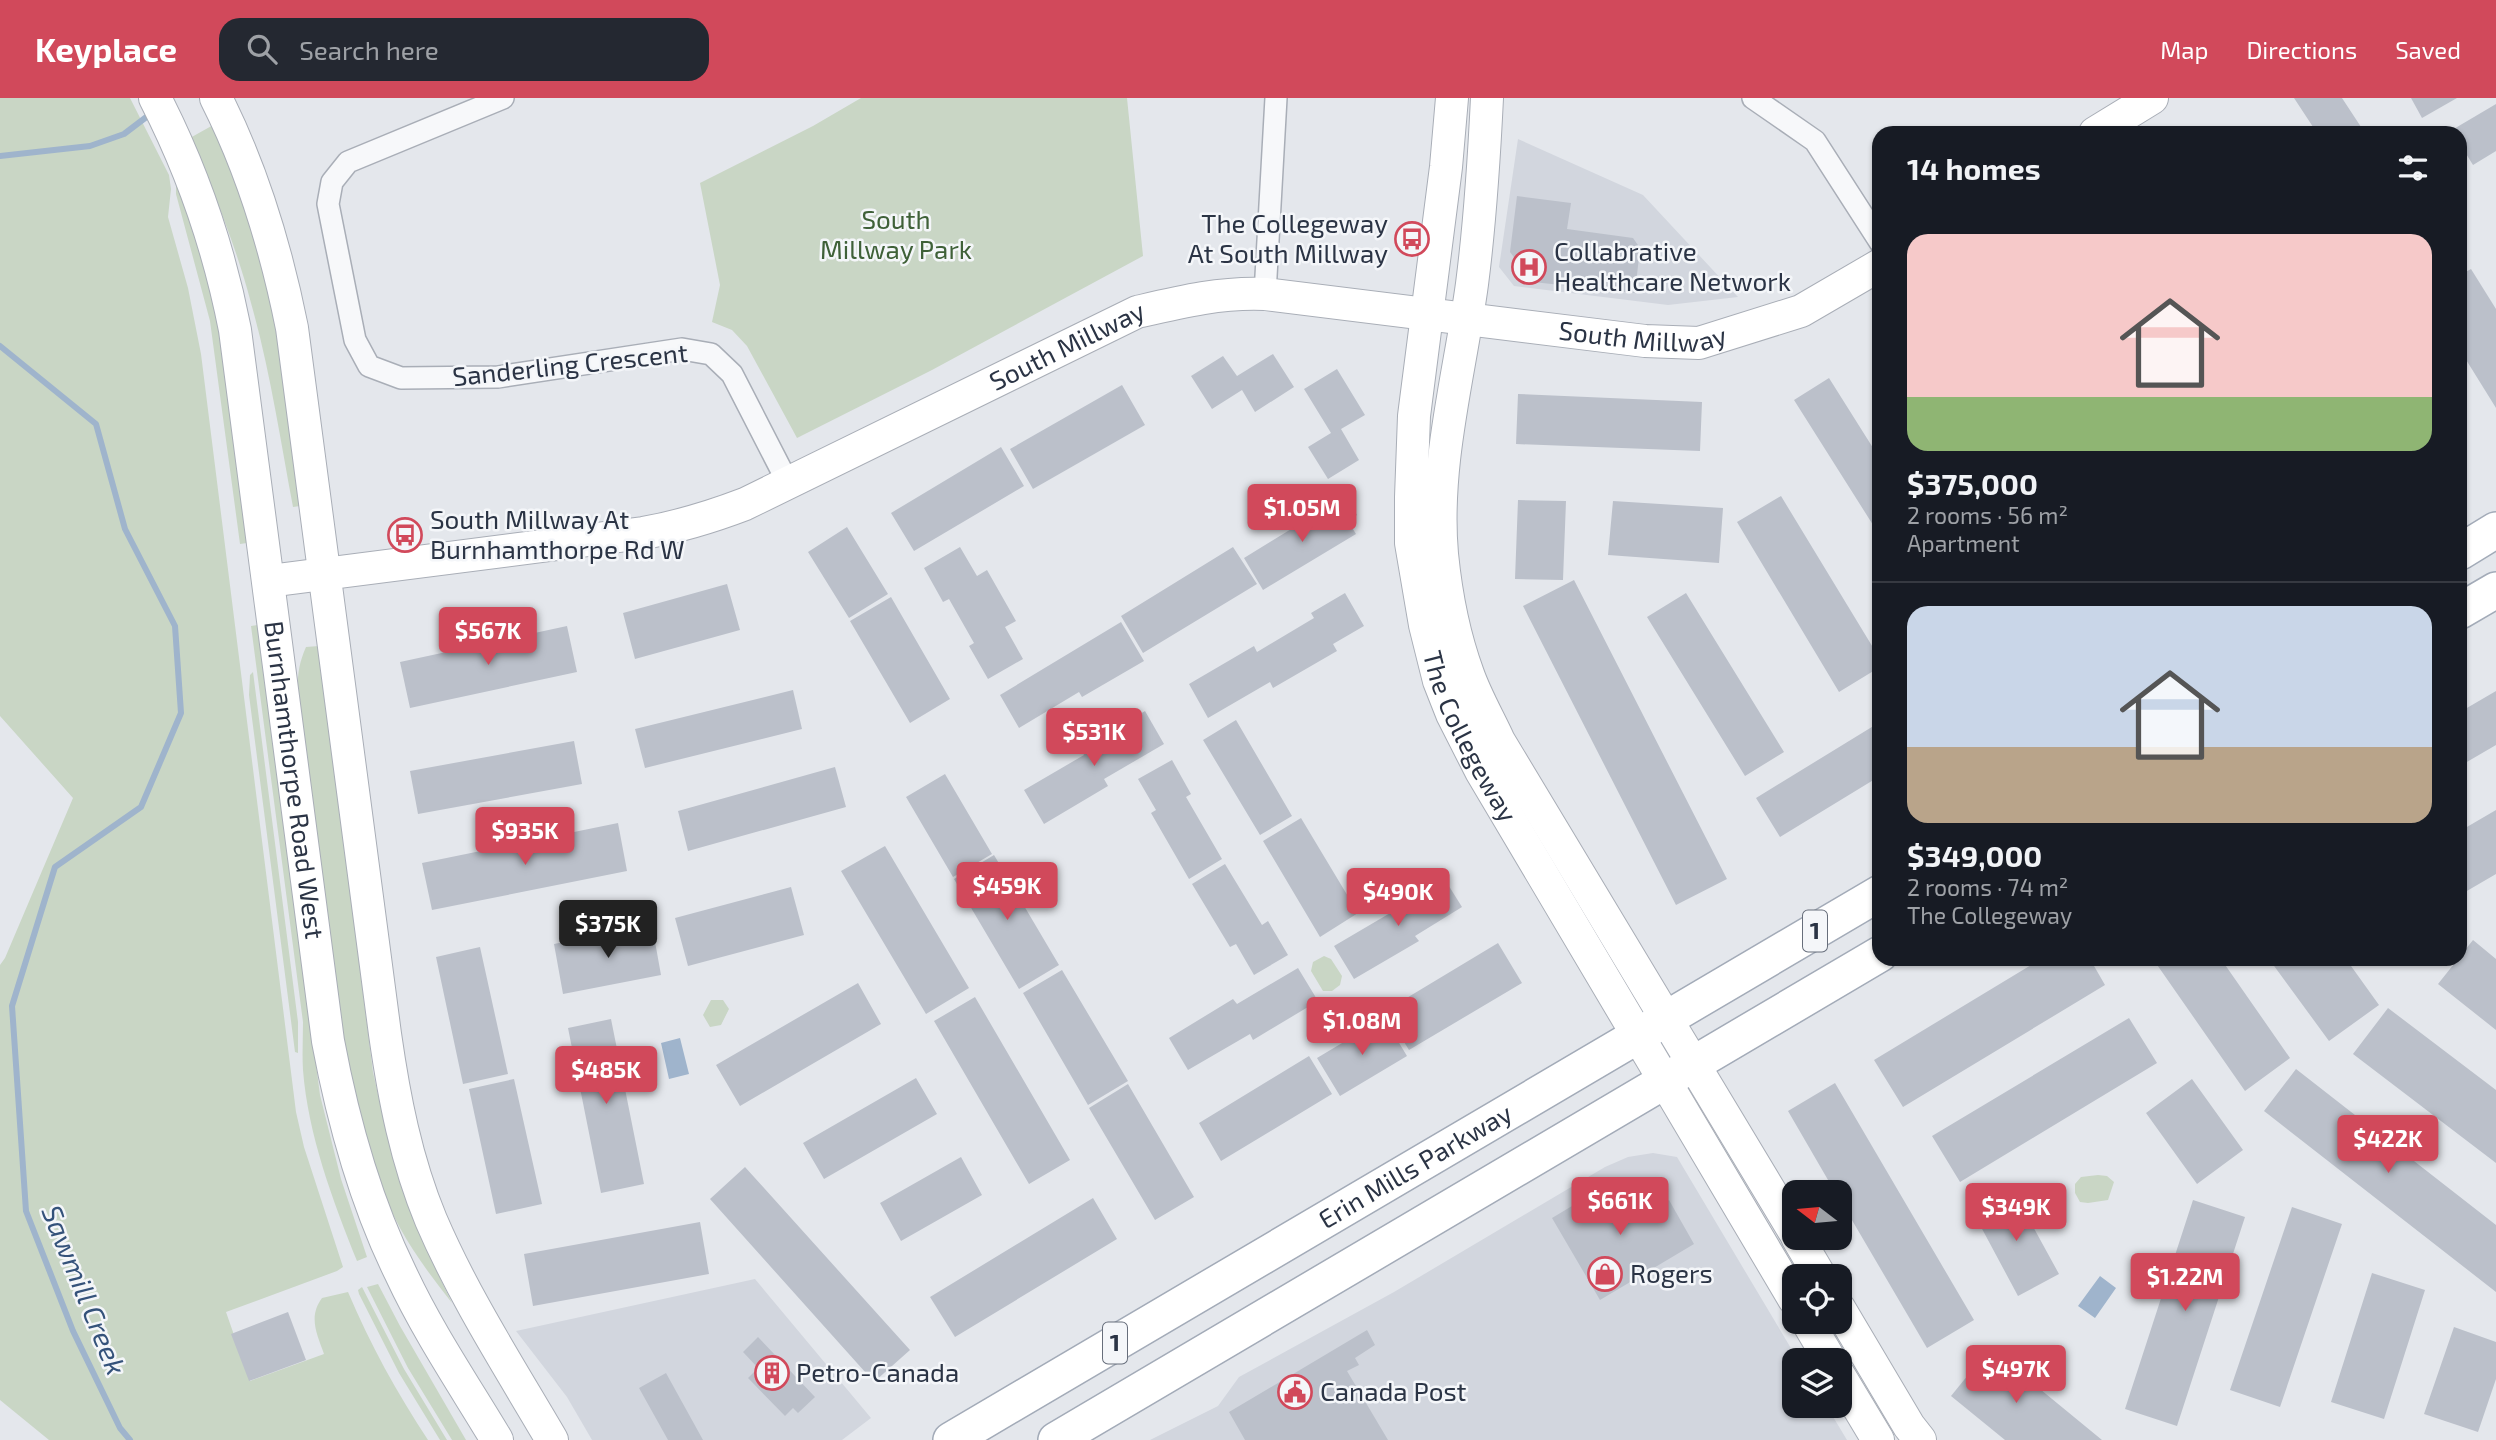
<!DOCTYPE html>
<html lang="en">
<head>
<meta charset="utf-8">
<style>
  :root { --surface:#171b24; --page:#242831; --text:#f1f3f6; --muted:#9ea1a6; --line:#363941; --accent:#d1495b }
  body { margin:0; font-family:"Exo 2",sans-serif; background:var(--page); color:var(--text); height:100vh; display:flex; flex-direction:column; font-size:26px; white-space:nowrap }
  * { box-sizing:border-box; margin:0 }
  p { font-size:23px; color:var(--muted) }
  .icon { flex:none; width:38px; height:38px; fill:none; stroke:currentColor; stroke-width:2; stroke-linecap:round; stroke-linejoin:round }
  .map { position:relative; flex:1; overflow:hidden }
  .drawer { position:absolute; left:1872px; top:28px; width:595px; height:840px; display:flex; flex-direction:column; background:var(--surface); border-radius:21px; box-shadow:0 2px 5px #0004 }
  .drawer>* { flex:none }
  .needle { width:46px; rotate:286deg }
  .buttons { position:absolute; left:1782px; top:1082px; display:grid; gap:14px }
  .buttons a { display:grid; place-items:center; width:70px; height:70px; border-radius:14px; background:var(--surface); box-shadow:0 2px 5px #0004; font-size:35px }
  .price { position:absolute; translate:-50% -60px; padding:0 16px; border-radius:7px; background:var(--accent); color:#fff; font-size:23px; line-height:46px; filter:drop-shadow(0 2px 4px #0008) }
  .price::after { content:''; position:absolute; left:50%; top:42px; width:21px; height:16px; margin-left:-10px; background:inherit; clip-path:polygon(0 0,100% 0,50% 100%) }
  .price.current { background:#222; color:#fff }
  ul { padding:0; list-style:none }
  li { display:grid; align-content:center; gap:14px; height:371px; padding:0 35px }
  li+li { border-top:2px solid var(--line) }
  li span { display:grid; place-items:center; height:217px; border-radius:21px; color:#555 }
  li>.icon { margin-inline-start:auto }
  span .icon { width:126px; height:126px; fill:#fffc; stroke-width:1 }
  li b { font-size:30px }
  h2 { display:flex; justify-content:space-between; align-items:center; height:84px; padding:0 35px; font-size:30px }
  header { display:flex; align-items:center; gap:42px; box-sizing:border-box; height:98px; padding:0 35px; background:var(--accent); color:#fff }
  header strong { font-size:33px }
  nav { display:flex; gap:38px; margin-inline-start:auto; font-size:24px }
  .search { width:490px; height:63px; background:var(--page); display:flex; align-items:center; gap:18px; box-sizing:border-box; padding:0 24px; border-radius:21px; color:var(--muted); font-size:26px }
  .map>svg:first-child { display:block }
  .built { fill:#d2d6de }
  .green { fill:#c9d6c5 }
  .water { fill:#9fb4cc }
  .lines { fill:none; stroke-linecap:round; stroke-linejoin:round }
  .stream { stroke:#9fb4cc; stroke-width:6 }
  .building { fill:#bbc0ca }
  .street-casing { stroke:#a9aeb7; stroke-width:24 }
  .secondary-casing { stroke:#a9aeb7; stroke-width:34 }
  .primary-casing { stroke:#a3abb8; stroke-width:38 }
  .street { stroke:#f7f8fa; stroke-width:21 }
  .secondary { stroke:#fff; stroke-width:32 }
  .primary { stroke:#fff; stroke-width:35 }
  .labels { text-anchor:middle; stroke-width:5; stroke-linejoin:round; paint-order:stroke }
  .shield { fill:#f4f6f9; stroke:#676e7b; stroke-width:2 }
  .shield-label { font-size:24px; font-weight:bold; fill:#2b3445 }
  .park-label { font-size:26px; fill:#3f6138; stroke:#f4f6f9 }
  .poi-label { font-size:26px; fill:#2b3445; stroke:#f4f6f9; text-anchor:start }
  .street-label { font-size:26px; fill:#2b3445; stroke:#f4f6f9 }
  .water-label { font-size:28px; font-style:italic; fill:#34527a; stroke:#f4f6f9 }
</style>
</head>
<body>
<header>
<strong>Keyplace</strong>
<div class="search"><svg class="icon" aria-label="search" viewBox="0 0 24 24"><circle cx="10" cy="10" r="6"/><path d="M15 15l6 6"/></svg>Search here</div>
<nav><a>Map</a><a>Directions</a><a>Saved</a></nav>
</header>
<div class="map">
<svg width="2496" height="1342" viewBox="0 0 2496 1342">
  <rect width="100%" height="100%" fill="#e4e7ec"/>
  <path class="built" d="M1518 41 1643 97 1738 199 1668 207 1514 188 1499 169Z
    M1653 1055 1677 1059 1798 1262H1794V1307H1826L1847 1342H1150L1218 1308 1239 1279 1394 1194 1605 1069 1628 1059Z
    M755 1181 871 1320 842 1342H592L567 1299 516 1233Z"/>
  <path class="green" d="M0 0H130L169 77 171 91 168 119 188 190 201 256 296 1014 304 1049 343 1169 337 1173 226 1214 250 1283 324 1256C317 1236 308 1219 322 1200L348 1194C370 1246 397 1295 428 1342H49L0 1302V867L5 860 73 700 0 618Z
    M861 0H1127L1143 158 932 272 797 340 747 248 732 232 712 224 720 187 700 85 813 28Z
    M215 26C232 73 251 120 263 168 281 247 289 328 300 408L293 409C280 340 270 272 251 205 236 148 214 94 190 40Z
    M176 82C191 122 205 163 214 205 231 284 237 366 247 445L240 446 210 223 176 96Z
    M258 527 320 997 341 1081 367 1159 357 1163C333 1103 308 1037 303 972 302 956 303 940 303 924L251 528Z
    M319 548 373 974C390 1055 415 1130 452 1205 433 1181 415 1157 400 1130 368 1069 353 998 341 930L298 600C297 581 298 567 306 549Z
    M253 574 298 924V955L295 954 249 597 250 577Z
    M1324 858 1331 861 1342 878 1340 887 1332 893H1323L1311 873 1313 864Z
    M711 902H723L729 911 721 927 710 929 703 917Z
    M2098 1077 2107 1078 2114 1084 2108 1102 2088 1105 2080 1104 2075 1095V1086L2081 1079Z
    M378 1186 400 1228 466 1342H452L408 1270 367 1189Z
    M362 1189 404 1271 447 1342H440L399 1275 359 1196 358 1192Z"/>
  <path class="water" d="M680 940 689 976 669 981 661 945Z
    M2100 1178 2116 1190 2095 1220 2078 1208Z"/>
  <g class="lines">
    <path class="stream" d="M0 58 90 48 124 36 153 14
      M0 248 96 326 125 431 175 528 181 615 141 709 55 769 12 908 26 1113 73 1233 120 1330 130 1342"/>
  </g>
  <path class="building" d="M2294 0H2342L2365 35H2317Z
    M2411 0H2457L2422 20Z
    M2496 6V53L2473 67 2460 46V35H2454L2452 32Z
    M1517 98 1571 105 1567 131 1633 140 1640 150 1635 195 1533 184 1510 154Z
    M2471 171 2496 211V310L2460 252V177Z
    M1273 256 1294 289 1255 314 1242 292 1212 311 1191 278 1223 258 1237 278Z
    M1337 271 1365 317 1341 331 1359 362 1328 381 1308 349 1331 335 1304 291Z
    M1829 280 1880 361V438L1794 302Z
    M1122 287 1145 327 1033 391 1010 351Z
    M1518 296 1702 304 1700 353 1516 346Z
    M1001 349 1024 388 914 453 891 415Z
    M1781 398 1880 561V569L1839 594 1737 424Z
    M1518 402 1566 403 1563 482 1515 481Z
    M1337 403 1340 408 1349 403 1357 417 1348 423 1356 436 1263 492 1244 460Z
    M1613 403 1723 410 1719 465 1608 457Z
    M847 429 888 496 849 520 808 454Z
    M960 449 977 478 987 472 1016 523 1005 529 1023 561 988 581 969 548 974 545 949 501 943 504 924 470Z
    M1233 449 1257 486 1143 555 1121 518Z
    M1574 482 1727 781 1676 807 1523 508Z
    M727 486 740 532 635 561 623 515Z
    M1345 495 1364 528 1333 546 1337 553 1273 590 1270 584 1208 620 1189 586 1254 548 1257 554 1314 520 1311 515Z
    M1686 495 1784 654 1745 678 1647 519Z
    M891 499 950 601 910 625 850 523Z
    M1121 524 1144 563 1082 599 1079 594 1019 630 1000 597Z
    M567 528 577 574 410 610 400 564Z
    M793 592 802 631 645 670 635 631Z
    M2496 593V647L2460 668V614Z
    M1145 613 1164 646 1104 681 1108 688 1044 726 1024 692 1084 657 1081 651Z
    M1236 622 1292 718 1260 737 1203 642Z
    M1880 624V678L1780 739 1756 700Z
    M574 643 582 686 418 716 410 673Z
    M1172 662 1191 696 1186 699 1222 761 1189 781 1151 715 1156 712 1138 681Z
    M835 669 846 709 688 753 678 713Z
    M945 676 992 756 953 779 906 699Z
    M2496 712V776L2460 797V733Z
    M1301 720 1358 815 1320 839 1263 743Z
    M618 725 627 773 432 812 422 765Z
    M885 748 969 890 926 916 841 773Z
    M994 757 1059 867 1019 891 954 781Z
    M1225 766 1262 827 1268 823 1288 857 1254 877 1236 846 1230 849 1192 786Z
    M1442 777 1462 809 1415 838 1419 843 1354 881 1334 848 1397 811 1394 806Z
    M791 789 804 837 688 868 675 820Z
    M652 827 661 877 563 896 554 846Z
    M2473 842 2496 861V932L2438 886Z
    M1498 845 1522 885 1409 952 1385 913Z
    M480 849 508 976 463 986 436 859Z
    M2041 861H2090L2105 887 1903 1009 1874 962Z
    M2153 861H2221L2290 960 2245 993Z
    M2269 861H2346L2379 907 2329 943Z
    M1298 870 1318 903 1253 942 1250 936 1188 972 1169 940 1233 901 1237 906Z
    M1062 872 1128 983 1088 1007 1023 895Z
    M858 885 881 926 740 1008 716 967Z
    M975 899 1070 1062 1029 1086 934 923Z
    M2388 910 2496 992V1065L2353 956Z
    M1384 920 1407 958 1340 998 1317 960Z
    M2129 920 2157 965 1960 1084 1932 1038Z
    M611 921 644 1086 601 1095 568 930Z
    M1309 958 1332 996 1221 1063 1199 1025Z
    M2296 971 2496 1127V1194L2264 1013Z
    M916 980 937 1016 824 1081 803 1045Z
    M514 981 542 1106 496 1116 469 991Z
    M2192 981 2243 1052 2197 1086 2146 1015Z
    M1835 985 1974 1222 1927 1250 1839 1100V1094H1835L1788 1013Z
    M1128 986 1194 1099 1155 1122 1089 1010Z
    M961 1059 982 1097 901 1143 880 1105Z
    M745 1069 910 1252 874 1284 710 1101Z
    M1607 1087 1637 1094 1648 1115 1669 1102 1694 1146 1600 1202 1552 1120Z
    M2013 1092 2059 1176 2018 1198 1973 1114Z
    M1093 1100 1117 1141 955 1239 930 1199Z
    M2193 1102 2245 1119 2177 1328 2125 1311Z
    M2292 1109 2342 1126 2280 1309 2230 1292Z
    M700 1124 709 1176 533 1208 524 1156Z
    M2372 1175 2425 1192 2384 1321 2331 1304Z
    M288 1214 306 1262 249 1283 231 1236Z
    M2454 1229 2496 1244V1281L2478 1334 2424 1316Z
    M1367 1232 1375 1247 1355 1260 1359 1267 1347 1273 1388 1342H1245L1229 1314Z
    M758 1239 815 1299 798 1315 793 1310 785 1318 748 1280 758 1270 743 1254Z
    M1990 1250 2102 1342H2005L1951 1298Z
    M666 1275 703 1342H668L639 1290Z"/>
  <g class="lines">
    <g class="street-casing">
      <path id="street" d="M503 0 348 64 332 84 328 106 355 242 369 268 401 280 498 279 682 251 711 256 732 276 788 385
        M1753 0 1815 43 1880 144
        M1265 196 1276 0"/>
    </g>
    <g class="secondary-casing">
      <g id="secondary">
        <path id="s1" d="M155 0C193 74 219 150 235 232L328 943C343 1023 365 1103 401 1176 428 1234 464 1287 497 1342"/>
        <path d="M216 0C253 73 276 150 292 230L385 936C394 999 406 1062 431 1122 464 1199 510 1270 552 1342"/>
        <path id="s2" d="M1452 0 1446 69 1414 318 1411 399V445L1425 527 1439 583 1452 616 1481 673 1794 1201"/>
        <path d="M1487 0C1484 62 1480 124 1472 186 1460 275 1434 366 1442 456 1446 496 1454 538 1468 576 1476 599 1489 621 1499 643L1794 1133"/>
        <path d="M2095 35 2152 0"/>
        <path id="s3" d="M269 483 643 435C678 429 711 419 745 406L1137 214C1180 204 1221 194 1265 196L1645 243 1699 245 1801 213 1880 167"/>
        <path d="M1797 1139 1820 1178"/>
        <path d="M1839 1210 1909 1328 1920 1342"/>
        <path d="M1807 1223 1830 1262"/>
        <path d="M1839 1277 1878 1342"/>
      </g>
    </g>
    <g class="primary-casing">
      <g id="primary">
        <path d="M2460 454 2496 432"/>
        <path d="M2460 513 2496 492"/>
        <path id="s4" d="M951 1342 1880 795"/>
        <path d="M1056 1342 1880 856"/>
      </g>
    </g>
    <use href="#street" class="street"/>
    <use href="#secondary" class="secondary"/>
    <use href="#primary" class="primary"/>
  </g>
  <defs>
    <g id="bus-ring" transform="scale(1.75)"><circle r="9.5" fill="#f4f6f9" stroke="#d1495b" stroke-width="1.5"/><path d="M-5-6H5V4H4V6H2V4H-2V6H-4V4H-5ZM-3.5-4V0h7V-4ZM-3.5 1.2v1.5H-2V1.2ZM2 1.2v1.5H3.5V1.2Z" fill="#d1495b"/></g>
    <g id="hospital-ring" transform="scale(1.75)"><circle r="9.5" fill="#f4f6f9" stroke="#d1495b" stroke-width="1.5"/><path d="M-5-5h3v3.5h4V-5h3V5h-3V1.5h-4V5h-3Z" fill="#d1495b"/></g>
    <g id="shop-ring" transform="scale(1.75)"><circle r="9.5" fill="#f4f6f9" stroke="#d1495b" stroke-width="1.5"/><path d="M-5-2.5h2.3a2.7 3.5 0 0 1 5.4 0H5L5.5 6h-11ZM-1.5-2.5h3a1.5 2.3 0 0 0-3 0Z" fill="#d1495b"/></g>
    <g id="building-ring" transform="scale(1.75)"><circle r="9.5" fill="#f4f6f9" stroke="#d1495b" stroke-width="1.5"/><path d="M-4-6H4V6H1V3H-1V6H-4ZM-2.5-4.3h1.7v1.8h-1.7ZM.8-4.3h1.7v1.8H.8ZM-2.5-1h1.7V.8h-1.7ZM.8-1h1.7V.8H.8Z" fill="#d1495b"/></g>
    <g id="civic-ring" transform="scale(1.75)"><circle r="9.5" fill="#f4f6f9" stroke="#d1495b" stroke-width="1.5"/><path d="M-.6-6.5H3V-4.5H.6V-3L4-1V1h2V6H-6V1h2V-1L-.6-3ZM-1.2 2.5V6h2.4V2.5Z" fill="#d1495b"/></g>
  </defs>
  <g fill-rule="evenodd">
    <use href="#bus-ring" x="1412" y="141"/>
    <use href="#hospital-ring" x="1529" y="169"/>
    <use href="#bus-ring" x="405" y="437"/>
    <use href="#shop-ring" x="1605" y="1176"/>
    <use href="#building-ring" x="772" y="1275"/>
    <use href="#civic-ring" x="1295" y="1294"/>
  </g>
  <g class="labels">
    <g class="shield">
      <rect x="1803" y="812.5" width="24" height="41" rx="5"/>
      <rect x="1103" y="1224.5" width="24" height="41" rx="5"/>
    </g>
    <g class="shield-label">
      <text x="1815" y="841">1</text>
      <text x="1115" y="1253">1</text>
    </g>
    <g class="park-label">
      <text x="896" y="131">South<tspan x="896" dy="30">Millway Park</tspan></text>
    </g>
    <g class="poi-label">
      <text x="1388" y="135" text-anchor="end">The Collegeway<tspan x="1388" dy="30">At South Millway</tspan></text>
      <text x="1554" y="163">Collabrative<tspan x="1554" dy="30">Healthcare Network</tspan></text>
      <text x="430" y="431">South Millway At<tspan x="430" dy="30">Burnhamthorpe Rd W</tspan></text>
      <text x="1630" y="1185">Rogers</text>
      <text x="796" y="1284">Petro-Canada</text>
      <text x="1320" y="1303">Canada Post</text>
    </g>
    <g class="street-label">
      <text dy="9" stroke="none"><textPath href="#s3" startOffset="1430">South Millway</textPath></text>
      <text dy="9" stroke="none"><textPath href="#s3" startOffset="842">South Millway</textPath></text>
      <text transform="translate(570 267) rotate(-6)" y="9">Sanderling Crescent</text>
      <text dy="9" stroke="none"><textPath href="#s2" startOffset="651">The Collegeway</textPath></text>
      <text dy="9" stroke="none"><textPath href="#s1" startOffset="700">Burnhamthorpe Road West</textPath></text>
      <text dy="9" stroke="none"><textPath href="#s4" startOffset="539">Erin Mills Parkway</textPath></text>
    </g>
    <g class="water-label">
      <text transform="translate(84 1192) rotate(68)" y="10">Sawmill Creek</text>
    </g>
  </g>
</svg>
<div class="buttons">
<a><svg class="needle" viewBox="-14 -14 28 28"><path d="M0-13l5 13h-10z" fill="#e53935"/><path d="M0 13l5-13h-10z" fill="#9ea1a6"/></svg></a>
<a><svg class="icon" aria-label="locate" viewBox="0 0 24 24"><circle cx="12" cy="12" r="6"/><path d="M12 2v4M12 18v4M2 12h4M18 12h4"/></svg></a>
<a><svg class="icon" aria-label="layers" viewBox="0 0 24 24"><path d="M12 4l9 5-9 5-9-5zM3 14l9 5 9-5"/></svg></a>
</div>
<b class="price" style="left:1302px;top:446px">$1.05M</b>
<b class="price" style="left:488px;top:569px">$567K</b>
<b class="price" style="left:1094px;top:670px">$531K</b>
<b class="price" style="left:525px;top:769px">$935K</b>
<b class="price" style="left:1007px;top:824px">$459K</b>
<b class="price" style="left:1398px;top:830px">$490K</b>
<b class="price current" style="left:608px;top:862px">$375K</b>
<b class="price" style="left:1362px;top:959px">$1.08M</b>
<b class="price" style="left:606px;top:1008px">$485K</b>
<b class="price" style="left:2388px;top:1077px">$422K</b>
<b class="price" style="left:1620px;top:1139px">$661K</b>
<b class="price" style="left:2016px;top:1145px">$349K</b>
<b class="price" style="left:2185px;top:1215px">$1.22M</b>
<b class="price" style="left:2016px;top:1307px">$497K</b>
<section class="drawer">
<h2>14 homes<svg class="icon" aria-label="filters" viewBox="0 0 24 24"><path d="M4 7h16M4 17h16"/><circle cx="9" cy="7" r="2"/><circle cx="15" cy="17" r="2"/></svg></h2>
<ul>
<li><span style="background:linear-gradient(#f6c9c9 75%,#8fb573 0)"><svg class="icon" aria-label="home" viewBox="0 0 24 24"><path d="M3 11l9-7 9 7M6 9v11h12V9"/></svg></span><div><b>$375,000</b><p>2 rooms · 56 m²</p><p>Apartment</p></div></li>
<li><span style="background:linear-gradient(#c9d6e8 65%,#b9a48a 0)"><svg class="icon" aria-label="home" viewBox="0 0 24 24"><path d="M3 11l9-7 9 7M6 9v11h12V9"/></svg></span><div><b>$349,000</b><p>2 rooms · 74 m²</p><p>The Collegeway</p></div></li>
</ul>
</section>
</div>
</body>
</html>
